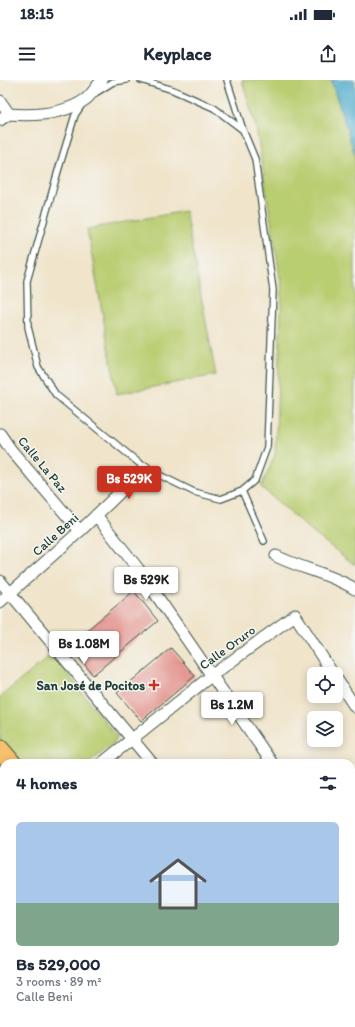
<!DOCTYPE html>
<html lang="en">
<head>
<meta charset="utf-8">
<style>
  :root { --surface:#fff; --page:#f2f2f3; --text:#1f2937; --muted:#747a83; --line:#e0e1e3; --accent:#c8321e }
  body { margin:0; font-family:Itim,sans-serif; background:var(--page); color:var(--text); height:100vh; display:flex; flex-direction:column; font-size:15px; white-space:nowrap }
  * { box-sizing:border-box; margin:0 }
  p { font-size:13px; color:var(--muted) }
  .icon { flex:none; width:22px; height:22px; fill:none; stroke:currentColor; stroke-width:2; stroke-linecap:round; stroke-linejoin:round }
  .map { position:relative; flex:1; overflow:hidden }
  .sheet { position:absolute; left:0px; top:679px; width:355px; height:268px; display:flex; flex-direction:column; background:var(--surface); border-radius:12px 12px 0 0; box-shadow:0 2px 10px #0003 }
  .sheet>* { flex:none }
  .controls { position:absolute; left:307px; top:587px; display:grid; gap:8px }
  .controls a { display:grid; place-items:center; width:36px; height:36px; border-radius:6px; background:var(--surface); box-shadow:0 2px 10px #0003; font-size:20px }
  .price { position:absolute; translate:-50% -34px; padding:0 9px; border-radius:4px; background:#fff; color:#222; font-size:13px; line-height:26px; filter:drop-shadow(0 1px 2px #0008) }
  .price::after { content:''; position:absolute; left:50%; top:24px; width:12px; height:9px; margin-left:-6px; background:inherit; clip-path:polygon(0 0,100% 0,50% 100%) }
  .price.current { background:var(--accent); color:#fff }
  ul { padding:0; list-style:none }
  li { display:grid; align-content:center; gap:8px; height:212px; padding:0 16px }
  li+li { border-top:1px solid var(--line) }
  li span { display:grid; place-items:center; height:124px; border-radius:6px; color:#555 }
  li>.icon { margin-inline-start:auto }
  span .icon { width:72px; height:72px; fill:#fffc; stroke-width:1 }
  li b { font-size:17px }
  h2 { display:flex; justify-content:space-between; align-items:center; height:48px; padding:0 16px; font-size:17px }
  .status { display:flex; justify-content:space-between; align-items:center; height:28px; padding:0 20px; background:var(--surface); direction:ltr }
  .status svg { height:11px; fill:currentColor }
  header { display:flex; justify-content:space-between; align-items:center; height:52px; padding:0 16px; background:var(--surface); font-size:18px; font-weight:800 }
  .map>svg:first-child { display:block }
  .built { fill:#f4cfde }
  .green { fill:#b9cd71; stroke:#6c8552 }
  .water { fill:#4daacc; stroke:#367480 }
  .building { fill:#e3928c }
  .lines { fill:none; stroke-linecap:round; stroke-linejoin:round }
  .service-casing { stroke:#3e564a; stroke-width:8 }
  .minor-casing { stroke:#3e564a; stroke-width:13 }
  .trunk-casing { stroke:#3e564a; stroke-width:20 }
  .service { stroke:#fff; stroke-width:5.5 }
  .minor { stroke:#fff; stroke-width:11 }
  .trunk { stroke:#f7c06c; stroke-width:18 }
  .poi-dot { fill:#c8321e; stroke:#f6f6f2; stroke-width:1.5 }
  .labels { text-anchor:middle; stroke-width:3; stroke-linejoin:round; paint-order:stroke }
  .street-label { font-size:13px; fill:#1f3d34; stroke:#f6f6f2 }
  .poi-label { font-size:13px; font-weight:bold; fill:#1f3d34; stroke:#f6f6f2; text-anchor:end }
</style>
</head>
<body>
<div class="status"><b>18:15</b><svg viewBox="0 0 49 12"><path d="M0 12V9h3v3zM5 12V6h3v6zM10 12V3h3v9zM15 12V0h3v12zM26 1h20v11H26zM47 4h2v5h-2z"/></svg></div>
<header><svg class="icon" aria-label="menu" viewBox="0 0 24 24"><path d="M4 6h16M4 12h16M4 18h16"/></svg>Keyplace<svg class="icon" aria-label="share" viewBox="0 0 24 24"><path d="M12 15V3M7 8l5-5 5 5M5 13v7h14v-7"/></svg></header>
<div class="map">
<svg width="355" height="947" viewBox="0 0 355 947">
  <rect width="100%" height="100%" fill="#f6f6f2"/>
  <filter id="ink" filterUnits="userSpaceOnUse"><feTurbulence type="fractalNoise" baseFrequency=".025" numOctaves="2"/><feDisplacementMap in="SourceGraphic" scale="8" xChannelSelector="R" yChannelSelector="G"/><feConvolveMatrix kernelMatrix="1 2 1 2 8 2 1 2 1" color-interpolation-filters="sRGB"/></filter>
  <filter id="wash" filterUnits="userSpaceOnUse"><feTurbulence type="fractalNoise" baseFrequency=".012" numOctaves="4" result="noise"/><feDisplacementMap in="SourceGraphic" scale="16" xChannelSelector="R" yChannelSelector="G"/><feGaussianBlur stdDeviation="0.9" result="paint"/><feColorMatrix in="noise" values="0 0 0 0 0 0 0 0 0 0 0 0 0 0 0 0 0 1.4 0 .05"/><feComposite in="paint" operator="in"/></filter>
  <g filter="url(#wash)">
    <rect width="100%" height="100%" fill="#f0e4ca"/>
    <path class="built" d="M351 804 355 808V908L351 903Z"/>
    <path class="green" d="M242 0H331L355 75V485L312 452 261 407 275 375 282 210 256 47Z
      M185 131 216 295 117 314 87 149Z
      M52 574 117 657 115 662 89 683H20L0 660V617Z"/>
    <path class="water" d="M331 0H355V75Z"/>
    <g id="blocks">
      <path class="building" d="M134 511 158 541 93 595 69 565Z
        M171 568 195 596 141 641 117 613Z"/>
    </g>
  </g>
  <g filter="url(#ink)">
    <use href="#blocks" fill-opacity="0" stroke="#3e564a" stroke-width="1"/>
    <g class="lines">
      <g class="service-casing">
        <path id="service" d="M227 0 243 50
          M97 12 113 2 126 0
          M83 23 75 35 58 91 27 201 28 247 38 287 56 315 145 388 194 412 221 419 242 411 255 400 267 367 273 210 255 79 243 50 214 28 173 10 141 0
          M242 411 264 461"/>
      </g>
      <g class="minor-casing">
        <path id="minor" d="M0 21 9 34
          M9 34C34 36 64 35 86 19 92 14 97 6 102 0
          M0 40 9 34
          M0 354 11 370 80 451
          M96 435 139 490 272 683
          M276 476C302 489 331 494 355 509
          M0 501 152 683
          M0 522 80 451 145 388
          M336 598 355 627
          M102 683 211 596 295 535 333 594
          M351 710 355 706
          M0 769 4 765
          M351 779 355 782
          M351 915 355 920
          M351 933 355 930
          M82 947 86 943
          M334 947 339 943"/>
      </g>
      <g class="trunk-casing">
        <path id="trunk" d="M0 669 12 683
          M236 943 240 947"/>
      </g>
      <use href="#service" class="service"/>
      <use href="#minor" class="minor"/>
      <use href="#trunk" class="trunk"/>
    </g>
  </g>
  <path class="poi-dot" d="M152 599h4v4h4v4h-4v4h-4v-4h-4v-4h4z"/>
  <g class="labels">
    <g class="street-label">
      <text transform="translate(43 384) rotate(50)" y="5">Calle La Paz</text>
      <text transform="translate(55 454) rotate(-42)" y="5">Calle Beni</text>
      <text transform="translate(227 567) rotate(-36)" y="5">Calle Oruro</text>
    </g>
    <g class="poi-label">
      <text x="145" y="610">San José de Pocitos</text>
    </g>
  </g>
</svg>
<div class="controls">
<a><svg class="icon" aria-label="locate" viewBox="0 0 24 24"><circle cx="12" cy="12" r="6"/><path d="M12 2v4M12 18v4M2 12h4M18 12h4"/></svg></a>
<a><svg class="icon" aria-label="layers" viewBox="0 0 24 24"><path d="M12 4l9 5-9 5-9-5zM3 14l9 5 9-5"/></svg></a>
</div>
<b class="price current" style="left:129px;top:420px">Bs 529K</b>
<b class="price" style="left:146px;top:521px">Bs 529K</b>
<b class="price" style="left:84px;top:585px">Bs 1.08M</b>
<b class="price" style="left:232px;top:646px">Bs 1.2M</b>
<section class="sheet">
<h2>4 homes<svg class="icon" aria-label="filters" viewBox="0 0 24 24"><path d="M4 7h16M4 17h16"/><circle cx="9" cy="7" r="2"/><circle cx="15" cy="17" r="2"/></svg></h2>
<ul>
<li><span style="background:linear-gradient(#a9c7e8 65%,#7fa58c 0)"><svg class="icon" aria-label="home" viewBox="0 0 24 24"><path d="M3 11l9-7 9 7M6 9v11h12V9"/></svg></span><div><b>Bs 529,000</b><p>3 rooms · 89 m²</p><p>Calle Beni</p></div></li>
</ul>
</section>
</div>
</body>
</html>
